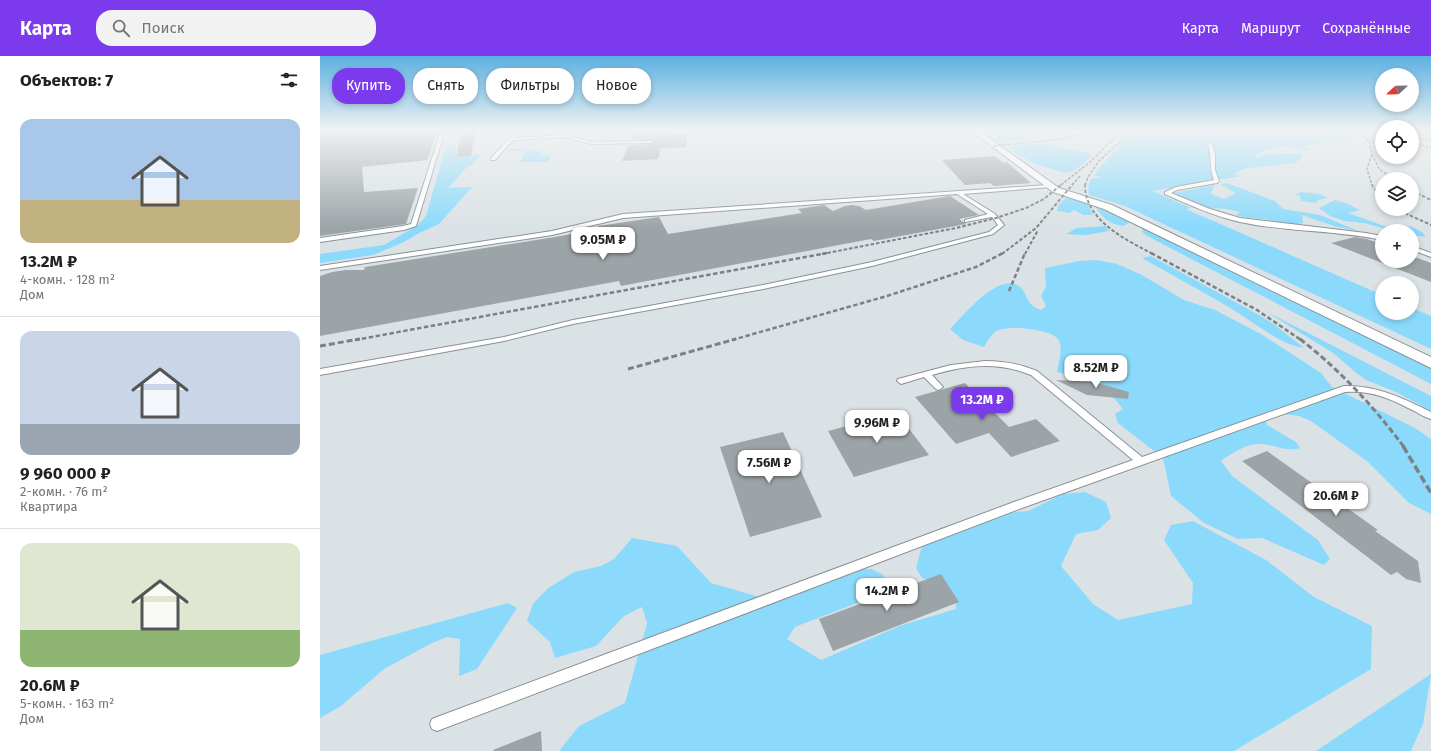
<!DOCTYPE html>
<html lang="ru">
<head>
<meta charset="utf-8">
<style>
  :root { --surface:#fff; --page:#f2f2f2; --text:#202124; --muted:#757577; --line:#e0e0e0; --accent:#7c3aed }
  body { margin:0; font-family:"Fira Sans",sans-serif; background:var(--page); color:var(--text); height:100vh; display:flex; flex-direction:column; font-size:15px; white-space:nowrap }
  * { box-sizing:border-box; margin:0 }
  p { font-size:13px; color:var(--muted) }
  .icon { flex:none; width:22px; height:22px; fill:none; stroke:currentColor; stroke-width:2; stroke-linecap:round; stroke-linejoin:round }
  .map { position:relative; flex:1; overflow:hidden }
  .panel { display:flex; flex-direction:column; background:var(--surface); width:320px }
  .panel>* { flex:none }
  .hud { position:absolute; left:12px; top:12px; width:380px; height:36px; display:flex; gap:8px }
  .needle { width:26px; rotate:248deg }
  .tools { position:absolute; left:1055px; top:12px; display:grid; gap:8px }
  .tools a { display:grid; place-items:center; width:44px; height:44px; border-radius:50%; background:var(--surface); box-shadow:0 2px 6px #0003; font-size:20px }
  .price { position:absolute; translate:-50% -34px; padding:0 9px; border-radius:8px; background:#fff; color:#222; font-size:13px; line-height:26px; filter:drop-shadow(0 1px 2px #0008) }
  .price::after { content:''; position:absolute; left:50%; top:24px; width:12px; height:9px; margin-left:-6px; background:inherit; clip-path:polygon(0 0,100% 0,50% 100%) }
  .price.active { background:var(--accent); color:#fff }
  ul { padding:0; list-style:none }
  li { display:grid; align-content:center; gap:8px; height:212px; padding:0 20px }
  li+li { border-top:1px solid var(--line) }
  li span { display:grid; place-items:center; height:124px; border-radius:12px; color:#555 }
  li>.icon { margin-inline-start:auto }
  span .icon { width:72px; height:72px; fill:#fffc; stroke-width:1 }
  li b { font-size:17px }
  h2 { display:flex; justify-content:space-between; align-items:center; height:48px; padding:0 20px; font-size:17px }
  .tag { padding:0 14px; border-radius:16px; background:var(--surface); box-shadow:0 2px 6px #0003; font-size:14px; line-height:36px }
  .tag.active { background:var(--accent); color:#fff }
  header { display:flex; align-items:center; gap:24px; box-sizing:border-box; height:56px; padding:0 20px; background:var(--accent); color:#fff }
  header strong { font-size:19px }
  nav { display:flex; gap:22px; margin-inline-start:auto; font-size:14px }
  .search { width:280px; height:36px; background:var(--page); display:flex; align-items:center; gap:10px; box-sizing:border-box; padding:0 14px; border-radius:16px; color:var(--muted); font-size:15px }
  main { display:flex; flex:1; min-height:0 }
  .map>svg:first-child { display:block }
  .green { fill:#8bdafc }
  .building { fill:#9da4a7 }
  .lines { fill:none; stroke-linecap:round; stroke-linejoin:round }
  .lane-casing { stroke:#8b9194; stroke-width:2 }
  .street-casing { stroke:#8b9194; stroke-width:2 }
  .lane { fill:#fff; fill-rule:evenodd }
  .street { fill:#fff; fill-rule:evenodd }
  .rail-far4 { stroke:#7c8183; stroke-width:1.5; stroke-dasharray:3 1.5; stroke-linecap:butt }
  .rail-far3 { stroke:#7c8183; stroke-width:2; stroke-dasharray:3.5 2; stroke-linecap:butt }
  .rail-far2 { stroke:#7c8183; stroke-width:2.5; stroke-dasharray:4.5 2.5; stroke-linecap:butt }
  .rail-far1 { stroke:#7c8183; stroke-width:3; stroke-dasharray:6 3; stroke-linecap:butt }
  .rail { stroke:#7c8183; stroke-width:3.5; stroke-dasharray:8 3.5; stroke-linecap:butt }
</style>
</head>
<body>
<header>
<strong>Карта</strong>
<div class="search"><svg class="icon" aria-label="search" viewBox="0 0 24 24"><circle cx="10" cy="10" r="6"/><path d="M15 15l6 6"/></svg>Поиск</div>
<nav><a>Карта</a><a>Маршрут</a><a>Сохранённые</a></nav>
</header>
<main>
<section class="panel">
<h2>Объектов: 7<svg class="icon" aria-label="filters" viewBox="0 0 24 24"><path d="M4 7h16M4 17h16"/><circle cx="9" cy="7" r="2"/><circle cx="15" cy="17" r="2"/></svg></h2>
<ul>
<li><span style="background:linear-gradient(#a9c7e8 65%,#c2b280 0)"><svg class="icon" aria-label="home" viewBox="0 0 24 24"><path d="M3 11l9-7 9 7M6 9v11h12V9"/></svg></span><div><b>13.2M ₽</b><p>4-комн. · 128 m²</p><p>Дом</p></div></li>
<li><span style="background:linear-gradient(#c9d6e8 75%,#9aa5b1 0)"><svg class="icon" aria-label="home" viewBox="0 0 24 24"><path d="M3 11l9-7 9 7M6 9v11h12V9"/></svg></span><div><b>9 960 000 ₽</b><p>2-комн. · 76 m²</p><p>Квартира</p></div></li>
<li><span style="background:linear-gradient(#dfe7d0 70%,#8fb573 0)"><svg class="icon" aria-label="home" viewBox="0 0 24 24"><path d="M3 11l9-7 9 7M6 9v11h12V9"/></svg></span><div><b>20.6M ₽</b><p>5-комн. · 163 m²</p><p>Дом</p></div></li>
</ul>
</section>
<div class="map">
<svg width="1111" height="695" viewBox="0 0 1111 695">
  <rect width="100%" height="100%" fill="#dbe2e5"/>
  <path class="green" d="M667 74H690L710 84 675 85 673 84 677 82 678 80Z
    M812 74H1030L1033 77 1030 85H1007L999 88 984 89 989 95C980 94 980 92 974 91 962 88 942 94 933 102H938L941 99 982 97 981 102 975 107 928 112 920 114 914 119 921 120 833 135 871 152 866 153 1062 239V257H1092V252L1111 260V293L805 150 769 139 768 131 771 123 781 121 774 119Z
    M709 88H725L772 98C767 106 755 116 746 117L714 108 687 91Z
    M136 89 134 97 136 98V101L162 98 151 110H148L128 132 152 131 119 168 99 177 84 186 53 199 0 207V198L64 189 98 169 106 160 126 90Z
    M190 93 219 95H221L222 99 230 100V104L224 106H200L206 95H187Z
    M907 127 955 145 963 153 1000 159 1038 175 1014 170 982 159 983 167C966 171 957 164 942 163 933 162 925 162 916 159L920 156 907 153 888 152 854 137 894 129 891 138 904 143 916 137 900 128Z
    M981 136 1000 138 1008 142 998 144 996 147 981 145 980 140 975 138Z
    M745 142 766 145 773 159H764L754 154 750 157 737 155 738 150Z
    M1015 144 1028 148 1040 154 1028 157 1073 173 1087 170 1092 171 1102 176 1106 181 1092 179V175H1074L1044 167 1024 165 1010 160 999 152Z
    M774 148 800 159 809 167 803 170C788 167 782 162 774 148Z
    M785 170 789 175 766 179 746 178 757 172Z
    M822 173 831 174 1111 312V328L829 181 823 177Z
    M831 200 939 259 955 269 984 292C961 289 933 266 912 253 883 236 852 219 822 202Z
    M777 204 797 208 820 218 864 244 895 254 941 278 1001 317 1012 331 1095 372 1111 383V458L1089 447 1048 406 991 365 979 360 956 357 945 362 947 369 976 386 980 392C966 397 952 387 937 388 924 389 911 398 901 405L912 420 998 484 1010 503 1004 509 942 482 918 483 884 467 851 440 843 402 798 367 795 358 803 353 783 329 763 319H750L737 316C738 308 744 290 738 283 730 273 685 268 675 276 671 279 667 286 664 291L643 284 630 273C644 259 678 216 699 230 706 235 707 246 713 250 715 252 719 253 721 254L726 250 721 240 726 230 725 212 759 205Z
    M945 255 1111 340V355L1076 336 1046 324 1035 316 1013 297Z
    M765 436 786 446 791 462 778 474 756 478 741 510 773 548 798 564 872 548 873 527 844 484 851 469 873 465 946 504 994 541 1052 570 1051 613 914 695H239L259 670 305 647 327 567 322 551 304 560 276 590 235 602 230 586 207 565 213 548 227 533 254 516 281 510 294 503 312 482 357 490 391 527 447 543 525 513H551L562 518 567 527 563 537 475 571 467 583 501 604 582 569 636 553C636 528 623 529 602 522L596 512 603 486 620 472 663 459 708 455 743 438Z
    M188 547 197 552 157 613 139 620 140 583 127 581 112 587 64 613 21 650 0 662V599Z
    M1111 618 1103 668 1091 695H996Z"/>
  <path class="building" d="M18 74H118L107 104 42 111 44 136 98 132 86 168 0 180V76Z
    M142 74H156L151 100 136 101Z
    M315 74H352V78L367 77 366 91 341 92 338 103 302 105 309 89 331 88 334 87 331 84H311Z
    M675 100 683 107 687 106 711 127 674 130 670 127 645 129 622 104Z
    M630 140 659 159 639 163 646 168 554 185 551 183 301 230 299 225 0 280V220L12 216 26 214H44L45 211 235 181 279 173 278 170 339 161 348 178 482 157 478 153 504 149 513 155 525 150 532 149 539 150 546 154Z
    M1035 181 1047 183 1062 188V205H1092V200L1111 207V226L1011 187Z
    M736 324 774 326 809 336 808 343 767 339Z
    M645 327 689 371 716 363 740 385 691 401 669 377 636 388 595 341Z
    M577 357 609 399 534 421 508 375Z
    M463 376 502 461 430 481 400 391Z
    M947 395 1058 474 1055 475 1098 505 1101 527 1086 523 1077 516 1071 519 922 405Z
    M621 518 639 546 513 595 499 563Z
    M221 675 222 695H174L173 694Z"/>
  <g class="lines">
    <g class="lane-casing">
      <path id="lane" d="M121 74H125L96 170 84 174 0 186V182L83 170 91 168Z
        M197 74H202L195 82 245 79 271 86 331 85 333 86 331 87 271 88 245 81 193 84 175 104H171V102Z
        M414 74H441L375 79 373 78Z
        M890 87 892 88 895 98V114L899 125 897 127 857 134 851 137 890 153 920 162 1046 177 1062 180V184C1015 174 966 176 920 166 894 160 869 149 845 138V136L856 131 894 124C889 112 892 100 888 88Z
        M729 129H731V131L643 138 675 158 684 169 683 170 673 178 552 210 443 233 253 268 184 285 0 319V313L184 281 253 264 443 229 552 206 669 176 678 169 672 161 645 166V164L668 158 637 138 303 162 232 179 0 214V210L232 175 303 158Z
        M1092 190 1111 197V201L1092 194Z
        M665 305C684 305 700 308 717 315L822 401 1024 330C1056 329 1083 342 1111 356V363C1103 361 1096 355 1088 352 1068 341 1048 334 1025 336L702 452 117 675 112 673 110 668 112 663 117 661 694 446 813 404 711 319C677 305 646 309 612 319L623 331 619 334 616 333 604 321 581 328 577 325 578 323 631 309Z"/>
    </g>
    <g class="street-casing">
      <path id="street" d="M650 74H658L739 132 792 149 1111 301V312L784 153 733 136Z"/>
    </g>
    <use href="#lane" class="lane"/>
    <use href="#street" class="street"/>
    <path class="rail-far4" d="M1035 74 1049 85 1052 98 1047 113 1052 129
      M1042 74 1062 80
      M1092 80 1111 85
      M1092 87 1111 92
      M674 90 743 83 777 74
      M1052 98 1059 113 1074 123
      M741 129 770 106 802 74
      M752 129 761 119
      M765 129 768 121 779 105 806 80 809 74"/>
    <path class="rail-far3" d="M765 128C764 164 806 184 833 198
      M1052 128 1053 132 1062 139
      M1092 135 1111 144
      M1081 153 1087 158 1111 169
      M502 198 636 172 676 162 706 152 724 143 742 128
      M682 198 716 172 753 128
      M705 198 718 174"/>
    <path class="rail-far2" d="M831 197 937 254 981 284
      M689 235 705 197
      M35 284 507 197
      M412 284 567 240 656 211 683 197"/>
    <path class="rail-far1" d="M980 283C1020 314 1054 351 1084 391
      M0 290 40 283
      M308 313 416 283"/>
    <path class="rail" d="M1083 390 1111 437"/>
  </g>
  <linearGradient id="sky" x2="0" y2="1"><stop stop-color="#5cb0e1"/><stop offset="0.43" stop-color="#eff2f3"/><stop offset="1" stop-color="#eff2f3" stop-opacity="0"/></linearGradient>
  <rect width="1111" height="172" fill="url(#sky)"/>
</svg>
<div class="tools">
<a><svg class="needle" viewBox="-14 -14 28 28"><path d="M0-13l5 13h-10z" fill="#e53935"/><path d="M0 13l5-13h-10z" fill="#757577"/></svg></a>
<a><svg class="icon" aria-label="locate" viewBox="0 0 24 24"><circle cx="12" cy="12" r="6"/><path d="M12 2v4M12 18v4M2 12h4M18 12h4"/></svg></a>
<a><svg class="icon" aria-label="layers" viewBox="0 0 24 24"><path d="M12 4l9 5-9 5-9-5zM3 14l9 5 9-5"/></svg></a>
<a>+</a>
<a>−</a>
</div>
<b class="price" style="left:283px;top:205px">9.05M ₽</b>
<b class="price" style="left:776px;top:333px">8.52M ₽</b>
<b class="price active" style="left:662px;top:365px">13.2M ₽</b>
<b class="price" style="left:557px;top:388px">9.96M ₽</b>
<b class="price" style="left:449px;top:428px">7.56M ₽</b>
<b class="price" style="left:1016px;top:461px">20.6M ₽</b>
<b class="price" style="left:567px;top:556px">14.2M ₽</b>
<div class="hud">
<a class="tag active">Купить</a>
<a class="tag">Снять</a>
<a class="tag">Фильтры</a>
<a class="tag">Новое</a>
</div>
</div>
</main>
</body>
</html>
